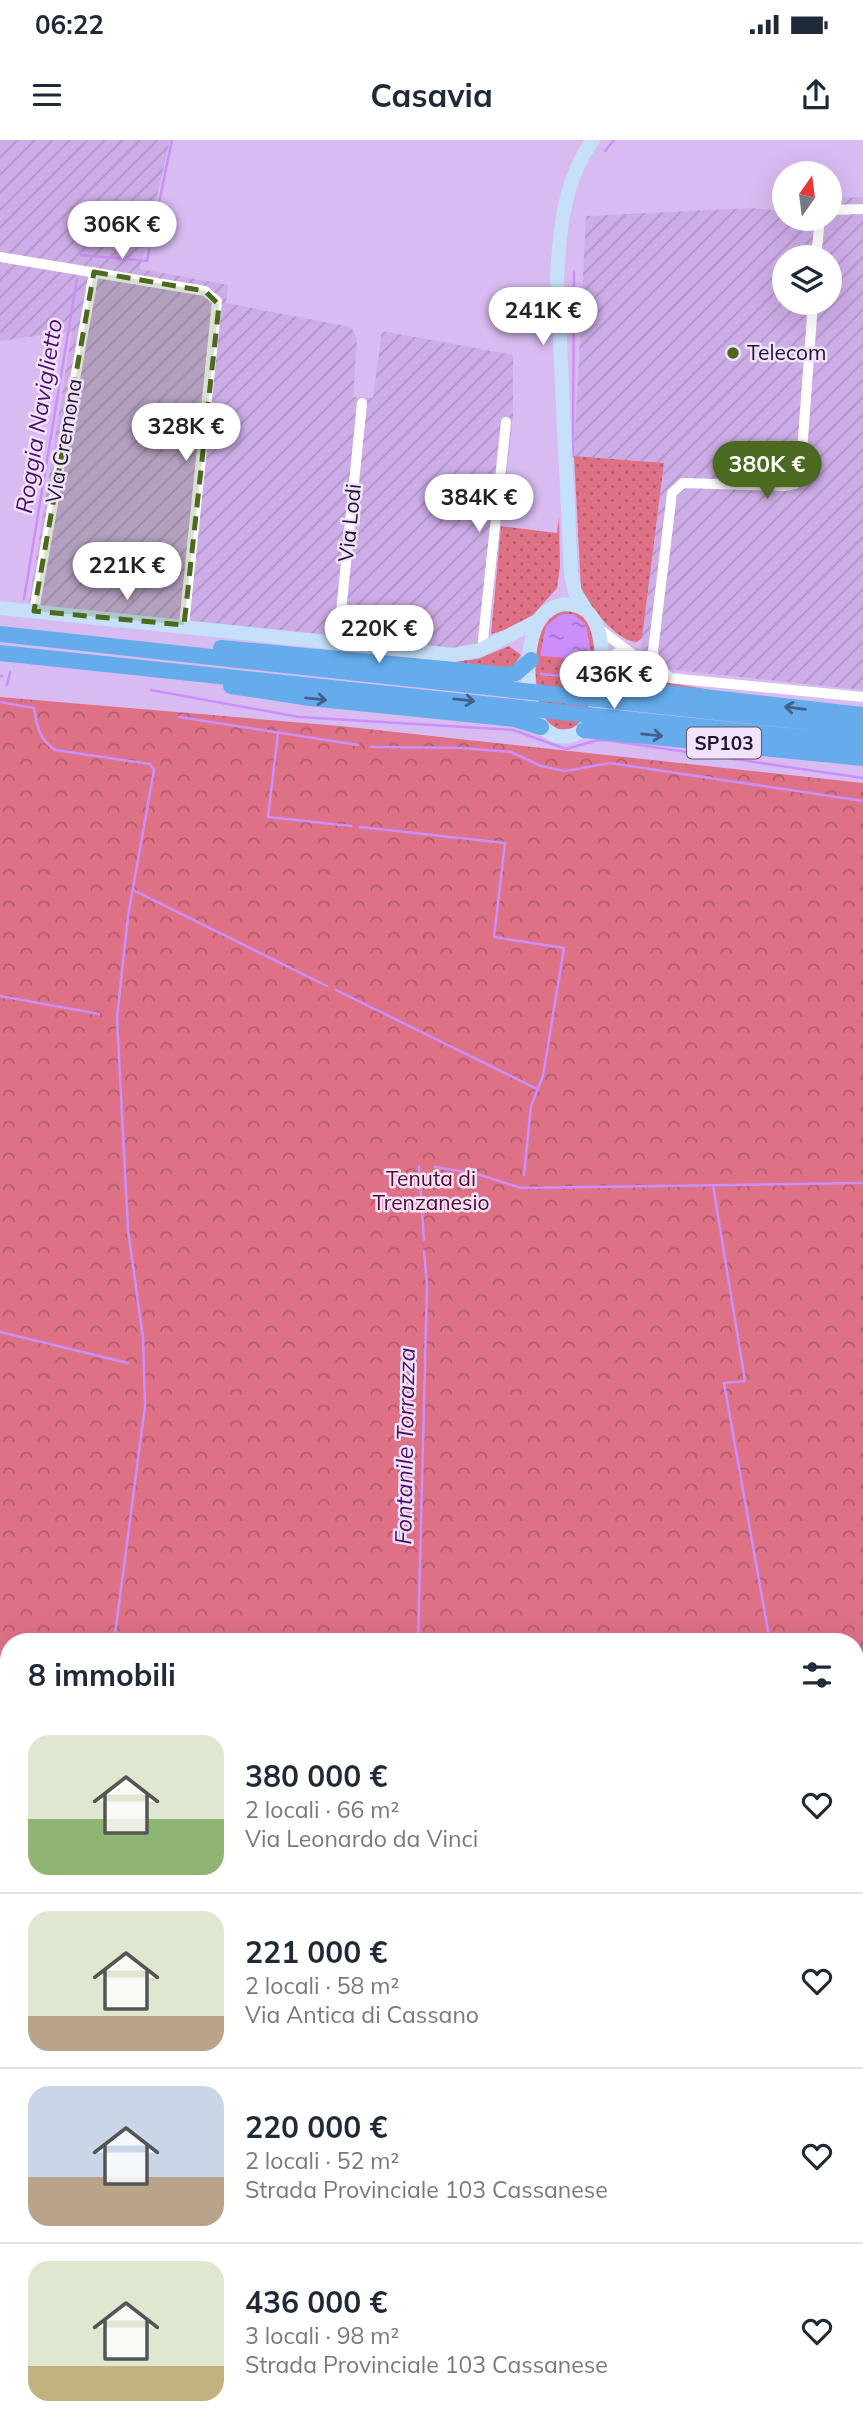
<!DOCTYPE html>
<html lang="it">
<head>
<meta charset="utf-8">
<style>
  :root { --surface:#fff; --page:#f2f2f3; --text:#1f2937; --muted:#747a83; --line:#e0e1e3; --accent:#4b6a1f }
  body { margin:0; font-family:Mulish,sans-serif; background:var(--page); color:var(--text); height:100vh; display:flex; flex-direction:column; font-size:26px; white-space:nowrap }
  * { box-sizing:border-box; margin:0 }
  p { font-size:23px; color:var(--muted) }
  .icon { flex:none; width:38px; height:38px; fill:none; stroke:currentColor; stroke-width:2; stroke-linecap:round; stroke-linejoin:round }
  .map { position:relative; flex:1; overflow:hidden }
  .drawer { position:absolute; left:0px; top:1493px; width:864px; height:800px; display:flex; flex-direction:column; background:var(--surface); border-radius:28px 28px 0 0; box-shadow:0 7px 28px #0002 }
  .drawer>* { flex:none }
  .needle { width:46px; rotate:14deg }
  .controls { position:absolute; left:772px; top:21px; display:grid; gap:14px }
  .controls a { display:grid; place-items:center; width:70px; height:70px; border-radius:50%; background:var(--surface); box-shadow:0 7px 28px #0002; font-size:35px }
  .price { position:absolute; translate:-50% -60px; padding:0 16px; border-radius:24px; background:#fff; color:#222; font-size:23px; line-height:46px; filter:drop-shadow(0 2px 4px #0008) }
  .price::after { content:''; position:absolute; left:50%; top:42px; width:21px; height:16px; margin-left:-10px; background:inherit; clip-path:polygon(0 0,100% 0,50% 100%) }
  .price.active { background:var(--accent); color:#fff }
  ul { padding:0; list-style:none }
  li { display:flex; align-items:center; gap:21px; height:175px; padding:0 28px }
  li+li { border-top:2px solid var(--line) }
  li span { display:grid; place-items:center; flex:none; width:196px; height:140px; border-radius:21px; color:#555 }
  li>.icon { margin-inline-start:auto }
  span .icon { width:84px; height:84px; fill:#fffc; stroke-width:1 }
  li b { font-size:30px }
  h2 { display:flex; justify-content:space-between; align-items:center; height:84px; padding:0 28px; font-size:30px }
  .status { display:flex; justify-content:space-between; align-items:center; height:49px; padding:0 35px; background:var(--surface); direction:ltr }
  .status svg { height:19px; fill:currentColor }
  header { display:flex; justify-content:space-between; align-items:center; height:91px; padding:0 28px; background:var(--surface); font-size:32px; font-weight:700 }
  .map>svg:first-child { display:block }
  .industrial { fill:url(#industrial-furrows); fill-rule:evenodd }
  .grass { fill:url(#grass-dots) }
  .forest { fill:url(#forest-crowns); fill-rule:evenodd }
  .water { fill:url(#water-ripples) }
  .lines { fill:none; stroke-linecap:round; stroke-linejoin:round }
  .stream { stroke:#cc8efa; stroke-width:2.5 }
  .minor { stroke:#fff; stroke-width:10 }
  .secondary { stroke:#c5e0f8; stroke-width:14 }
  .trunk { stroke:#64acec; stroke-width:16 }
  .oneway { stroke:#42608a }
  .marked { fill:#4b6a1f; fill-opacity:0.2; stroke:#4b6a1f; stroke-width:5; stroke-dasharray:14 9; stroke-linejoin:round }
  .poi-dot { fill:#4b6a1f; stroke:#f1e3fe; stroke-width:2.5 }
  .labels { text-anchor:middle; stroke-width:5; stroke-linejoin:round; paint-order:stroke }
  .shield { fill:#f1e3fe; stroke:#5e5268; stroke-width:2 }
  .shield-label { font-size:19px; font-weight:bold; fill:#1f1428 }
  .poi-label { font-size:21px; fill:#1f1428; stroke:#f1e3fe; text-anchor:start }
  .street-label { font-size:21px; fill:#1f1428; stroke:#f1e3fe }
  .park-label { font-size:21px; fill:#5c0724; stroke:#f1e3fe }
  .water-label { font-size:23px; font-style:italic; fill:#4c0b6e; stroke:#f1e3fe }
</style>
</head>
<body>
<div class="status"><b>06:22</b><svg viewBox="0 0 49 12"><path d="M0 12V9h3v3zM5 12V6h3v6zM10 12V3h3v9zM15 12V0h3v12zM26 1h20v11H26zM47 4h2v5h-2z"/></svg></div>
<header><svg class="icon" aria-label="menu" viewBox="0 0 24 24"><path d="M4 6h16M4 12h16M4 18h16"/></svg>Casavia<svg class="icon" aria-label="share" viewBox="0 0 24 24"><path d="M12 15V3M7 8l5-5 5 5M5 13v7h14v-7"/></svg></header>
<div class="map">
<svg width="863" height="2292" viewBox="0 0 863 2292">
  <defs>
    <pattern id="industrial-furrows" width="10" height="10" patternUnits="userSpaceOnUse" patternTransform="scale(1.75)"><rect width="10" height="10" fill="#cdade7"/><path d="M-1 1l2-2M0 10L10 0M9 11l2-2" fill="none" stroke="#b094c6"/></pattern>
    <pattern id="grass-dots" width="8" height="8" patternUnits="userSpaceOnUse" patternTransform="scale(1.75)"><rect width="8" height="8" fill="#de7186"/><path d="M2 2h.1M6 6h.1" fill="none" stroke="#b35c6e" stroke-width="1.8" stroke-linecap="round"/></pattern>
    <pattern id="forest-crowns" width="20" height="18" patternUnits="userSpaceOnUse" patternTransform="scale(1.75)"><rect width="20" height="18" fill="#de7186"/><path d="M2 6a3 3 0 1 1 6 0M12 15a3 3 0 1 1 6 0" fill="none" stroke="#b35c6e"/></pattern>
    <pattern id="water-ripples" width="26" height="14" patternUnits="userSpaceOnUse" patternTransform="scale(1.75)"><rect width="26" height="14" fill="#cc8efa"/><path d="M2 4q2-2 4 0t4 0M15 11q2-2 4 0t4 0" fill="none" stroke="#a573ca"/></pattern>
  </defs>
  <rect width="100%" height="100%" fill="#d8bbf1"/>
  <path class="industrial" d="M0 0H170L140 129 228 145 226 163 351 187 357 199 353 257 373 258 382 191 513 215V275L487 513 27 476 72 191 0 201Z
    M863 57V550L667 529 640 515 664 323 574 316 586 76 752 68 784 71V79H830V58ZM784 117H830V163H784Z"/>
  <path class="grass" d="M574 316 664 323 642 498 637 502C617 502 588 465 581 448Z
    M559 377 560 426 557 448 525 484 491 494 501 386 557 393Z
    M563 470C570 471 578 471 583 476 598 491 598 548 591 567 588 574 580 582 575 589L559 590 543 579C535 545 524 488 563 470Z
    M509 506 521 515 512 528 453 522 478 519Z
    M621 518 659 541 728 553 661 551 609 538 608 524Z"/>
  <path class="forest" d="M0 557 340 586 863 643V2292H0ZM9 1502H856V2284H9Z"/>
  <path class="water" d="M561 474H573L586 484 592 520 540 516 546 486Z"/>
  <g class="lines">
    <path class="stream" d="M605 11 614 0
      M81 115 147 121 172 0
      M573 316 574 132
      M24 459 77 139
      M541 534 590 539
      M0 536H2
      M7 545 10 532
      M151 550 299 577 513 590 566 609 598 600 612 601 863 638
      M0 562 34 568C37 587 39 599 55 610L150 624 154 630 128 776 117 878 128 1090 143 1198 145 1266 114 1502
      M179 577 358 605
      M278 593 268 677 351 686
      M371 607 463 608 511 612 541 626 565 631 610 623 863 661
      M360 687 505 703 494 797 564 808 543 936 531 966 524 1035
      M133 750 327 846
      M336 850 537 949
      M0 856 99 874
      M419 1026 424 1100
      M435 1027 477 1034 521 1048 863 1043
      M713 1045 745 1241 724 1243 770 1502
      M0 1192 128 1223
      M418 1502 427 1146 424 1111
      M0 1740 9 1743
      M856 2076 863 2113
      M199 2284V2292
      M416 2284V2292"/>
    <path class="minor" d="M830 70 863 69
      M0 117 205 151 217 161 184 485
      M816 117 820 79
      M34 471 94 132
      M598 488 632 514
      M338 502 362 263
      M482 509 506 282
      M602 522 619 512 657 534 670 538 863 557
      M670 538 655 523 653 511 672 353 683 343 785 346 795 344 800 339 813 163"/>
    <path class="secondary" d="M564 464C575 464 585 467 592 477 610 500 606 591 569 596 519 604 522 502 541 477 547 469 555 466 564 464Z
      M0 468 453 515 480 510 539 480
      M586 470 575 452 571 433 557 139C559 92 564 39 593 0"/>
    <path class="trunk" d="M0 494 863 588
      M221 508 507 535 516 533 531 520
      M0 513 863 604
      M601 531 613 544 623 548 863 575
      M231 546 310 558 515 579 541 587
      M584 590 863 618"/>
  </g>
  <defs><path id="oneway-shaft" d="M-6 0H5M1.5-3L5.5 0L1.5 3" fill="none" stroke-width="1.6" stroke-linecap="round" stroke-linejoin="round" transform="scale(1.75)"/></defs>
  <g class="oneway">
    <use href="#oneway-shaft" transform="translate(316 559) rotate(6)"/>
    <use href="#oneway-shaft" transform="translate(464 560) rotate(6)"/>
    <use href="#oneway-shaft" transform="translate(795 568) rotate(-173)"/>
    <use href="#oneway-shaft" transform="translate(652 595) rotate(6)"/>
  </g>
  <path class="marked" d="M94 132 205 151 219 165 184 485 34 471Z"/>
  <circle class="poi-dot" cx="733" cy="213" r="7"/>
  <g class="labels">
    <rect class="shield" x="687" y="587.5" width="74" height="31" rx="5"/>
    <g class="shield-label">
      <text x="724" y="610">SP103</text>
    </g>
    <g class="poi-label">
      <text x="747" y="220">Telecom</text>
    </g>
    <g class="street-label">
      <text transform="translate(64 301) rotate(-80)" y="7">Via Cremona</text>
      <text transform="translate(350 383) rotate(-84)" y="7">Via Lodi</text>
    </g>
    <g class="park-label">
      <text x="431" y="1046">Tenuta di<tspan x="431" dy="24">Trenzanesio</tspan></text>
    </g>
    <g class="water-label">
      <text transform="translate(39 276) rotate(-81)" y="8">Roggia Naviglietto</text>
      <text transform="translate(405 1306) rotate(-89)" y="8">Fontanile Torrazza</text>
    </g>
  </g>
</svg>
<div class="controls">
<a><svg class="needle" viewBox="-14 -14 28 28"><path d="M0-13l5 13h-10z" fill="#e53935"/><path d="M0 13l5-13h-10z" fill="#747a83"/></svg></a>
<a><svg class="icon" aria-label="layers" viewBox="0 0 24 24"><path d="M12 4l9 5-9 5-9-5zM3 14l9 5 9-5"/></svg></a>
</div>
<b class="price" style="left:122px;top:121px">306K €</b>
<b class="price" style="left:543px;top:207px">241K €</b>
<b class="price" style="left:186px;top:323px">328K €</b>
<b class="price active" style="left:767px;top:361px">380K €</b>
<b class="price" style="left:479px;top:394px">384K €</b>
<b class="price" style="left:127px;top:462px">221K €</b>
<b class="price" style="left:379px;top:525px">220K €</b>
<b class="price" style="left:614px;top:571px">436K €</b>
<section class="drawer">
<h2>8 immobili<svg class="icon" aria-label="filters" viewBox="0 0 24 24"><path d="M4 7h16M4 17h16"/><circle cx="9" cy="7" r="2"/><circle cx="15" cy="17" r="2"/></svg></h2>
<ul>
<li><span style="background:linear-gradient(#dfe7d0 60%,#8fb573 0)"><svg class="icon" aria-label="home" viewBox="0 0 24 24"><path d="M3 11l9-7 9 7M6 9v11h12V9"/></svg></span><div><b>380 000 €</b><p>2 locali · 66 m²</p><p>Via Leonardo da Vinci</p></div><svg class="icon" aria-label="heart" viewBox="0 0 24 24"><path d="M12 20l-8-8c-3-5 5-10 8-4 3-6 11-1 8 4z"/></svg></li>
<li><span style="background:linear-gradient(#dfe7d0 75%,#b9a48a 0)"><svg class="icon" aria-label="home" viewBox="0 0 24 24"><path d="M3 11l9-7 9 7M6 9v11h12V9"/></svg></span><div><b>221 000 €</b><p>2 locali · 58 m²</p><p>Via Antica di Cassano</p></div><svg class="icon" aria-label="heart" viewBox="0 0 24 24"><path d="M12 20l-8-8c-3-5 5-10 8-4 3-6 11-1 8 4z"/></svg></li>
<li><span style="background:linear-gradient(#c9d6e8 65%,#b9a48a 0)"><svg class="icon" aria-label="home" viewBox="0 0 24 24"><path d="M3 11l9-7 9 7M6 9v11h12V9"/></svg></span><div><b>220 000 €</b><p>2 locali · 52 m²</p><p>Strada Provinciale 103 Cassanese</p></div><svg class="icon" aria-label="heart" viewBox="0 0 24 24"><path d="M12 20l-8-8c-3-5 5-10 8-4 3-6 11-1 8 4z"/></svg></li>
<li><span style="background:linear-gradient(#dfe7d0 75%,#c2b280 0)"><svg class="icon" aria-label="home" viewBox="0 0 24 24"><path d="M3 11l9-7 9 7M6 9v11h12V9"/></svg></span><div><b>436 000 €</b><p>3 locali · 98 m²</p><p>Strada Provinciale 103 Cassanese</p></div><svg class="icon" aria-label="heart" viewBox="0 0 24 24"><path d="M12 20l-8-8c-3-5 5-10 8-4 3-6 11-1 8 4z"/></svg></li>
</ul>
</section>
</div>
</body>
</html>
